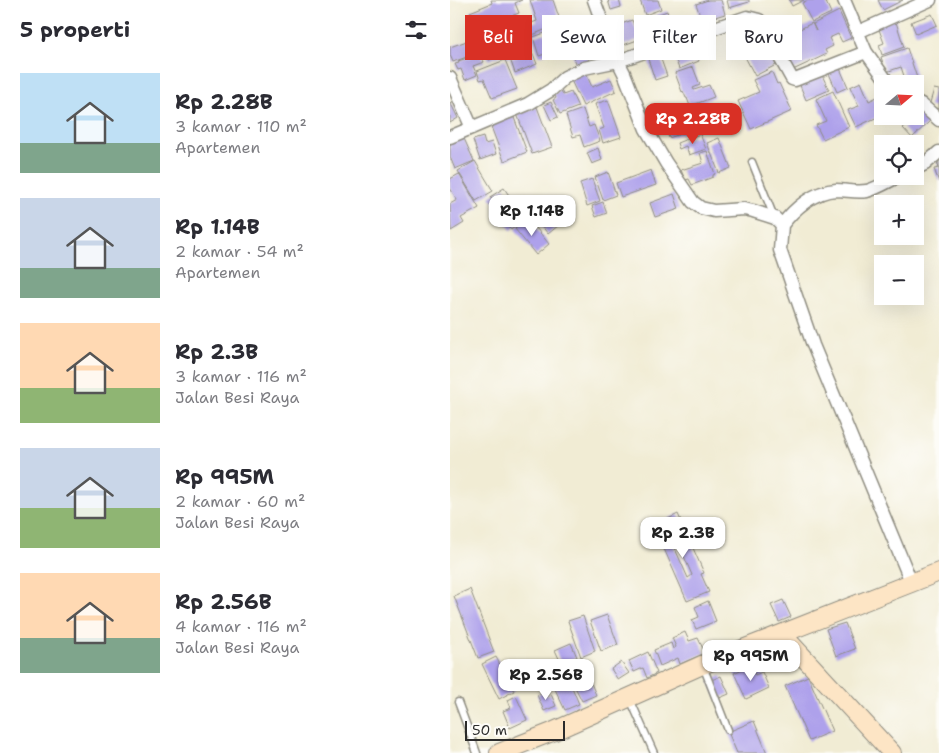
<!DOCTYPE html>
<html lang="id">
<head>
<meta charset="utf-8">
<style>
  :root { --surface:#fff; --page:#f7f7f7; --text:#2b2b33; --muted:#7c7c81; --accent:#d93025 }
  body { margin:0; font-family:"Shantell Sans",sans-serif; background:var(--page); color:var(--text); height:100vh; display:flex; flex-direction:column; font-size:19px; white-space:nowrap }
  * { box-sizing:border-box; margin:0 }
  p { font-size:16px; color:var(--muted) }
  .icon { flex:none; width:28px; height:28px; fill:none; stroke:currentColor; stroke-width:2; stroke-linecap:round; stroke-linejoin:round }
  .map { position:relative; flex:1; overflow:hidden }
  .drawer { display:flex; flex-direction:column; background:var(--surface); width:450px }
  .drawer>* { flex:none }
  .top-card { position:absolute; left:15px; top:15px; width:399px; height:45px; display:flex; gap:10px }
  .needle { width:32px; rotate:71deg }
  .buttons { position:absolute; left:424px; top:75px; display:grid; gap:10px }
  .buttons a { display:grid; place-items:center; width:50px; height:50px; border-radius:0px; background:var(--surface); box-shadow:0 5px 20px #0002; font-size:25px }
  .scale { position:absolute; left:15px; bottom:12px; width:100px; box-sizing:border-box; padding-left:5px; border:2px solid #2b2b2b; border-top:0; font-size:14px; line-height:18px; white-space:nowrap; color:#2b2b2b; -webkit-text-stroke:4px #fdfcf7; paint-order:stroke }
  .price { position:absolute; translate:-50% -42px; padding:0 11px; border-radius:10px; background:#fff; color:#222; font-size:16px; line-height:32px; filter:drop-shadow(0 1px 2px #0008) }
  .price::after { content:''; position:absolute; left:50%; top:30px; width:15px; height:11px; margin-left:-8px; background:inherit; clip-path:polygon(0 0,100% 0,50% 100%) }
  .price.on { background:var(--accent); color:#fff }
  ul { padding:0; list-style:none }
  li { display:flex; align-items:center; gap:15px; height:125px; padding:0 20px }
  li span { display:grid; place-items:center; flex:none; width:140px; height:100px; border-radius:0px; color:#555 }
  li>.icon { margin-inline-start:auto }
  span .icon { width:60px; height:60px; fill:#fffc; stroke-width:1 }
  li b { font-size:21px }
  h2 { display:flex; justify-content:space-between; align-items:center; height:60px; padding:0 20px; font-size:21px }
  .chip { padding:0 18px; border-radius:0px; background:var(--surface); box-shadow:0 5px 20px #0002; font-size:18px; line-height:45px }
  .chip.on { background:var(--accent); color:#fff }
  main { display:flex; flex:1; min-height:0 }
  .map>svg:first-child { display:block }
  .building { fill:#aea1eb }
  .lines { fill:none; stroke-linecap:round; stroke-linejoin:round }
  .lane-casing { stroke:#8e8c80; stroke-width:9 }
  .street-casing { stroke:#8e8c80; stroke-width:15 }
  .secondary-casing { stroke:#8e8c80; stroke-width:20 }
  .lane { stroke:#fff; stroke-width:6 }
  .street { stroke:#fff; stroke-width:12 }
  .secondary { stroke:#fde5c5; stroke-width:18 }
</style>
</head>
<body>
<main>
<section class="drawer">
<h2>5 properti<svg class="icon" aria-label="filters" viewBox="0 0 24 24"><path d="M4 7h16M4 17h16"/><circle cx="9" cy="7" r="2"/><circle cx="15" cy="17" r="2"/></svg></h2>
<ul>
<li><span style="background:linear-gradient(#bfe0f5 70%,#7fa58c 0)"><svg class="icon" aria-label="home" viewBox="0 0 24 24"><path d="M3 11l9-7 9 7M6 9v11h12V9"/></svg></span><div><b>Rp 2.28B</b><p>3 kamar · 110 m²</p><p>Apartemen</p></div></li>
<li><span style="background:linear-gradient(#c9d6e8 70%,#7fa58c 0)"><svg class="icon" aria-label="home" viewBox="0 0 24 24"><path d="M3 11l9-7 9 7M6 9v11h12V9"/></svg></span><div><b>Rp 1.14B</b><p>2 kamar · 54 m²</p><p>Apartemen</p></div></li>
<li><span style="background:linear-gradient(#ffd9b3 65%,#8fb573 0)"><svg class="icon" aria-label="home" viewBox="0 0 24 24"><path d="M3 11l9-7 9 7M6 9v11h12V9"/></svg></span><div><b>Rp 2.3B</b><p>3 kamar · 116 m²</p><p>Jalan Besi Raya</p></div></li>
<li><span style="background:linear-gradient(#c9d6e8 60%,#8fb573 0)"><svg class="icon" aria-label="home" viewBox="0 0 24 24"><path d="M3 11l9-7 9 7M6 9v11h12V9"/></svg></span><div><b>Rp 995M</b><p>2 kamar · 60 m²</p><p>Jalan Besi Raya</p></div></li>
<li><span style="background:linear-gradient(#ffd9b3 65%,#7fa58c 0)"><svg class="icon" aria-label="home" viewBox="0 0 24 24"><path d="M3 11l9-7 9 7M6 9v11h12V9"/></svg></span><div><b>Rp 2.56B</b><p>4 kamar · 116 m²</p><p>Jalan Besi Raya</p></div></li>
</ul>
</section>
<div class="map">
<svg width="489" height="753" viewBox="0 0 489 753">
  <rect width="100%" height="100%" fill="#fdfcf7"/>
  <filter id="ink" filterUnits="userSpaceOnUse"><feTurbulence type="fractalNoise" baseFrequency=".02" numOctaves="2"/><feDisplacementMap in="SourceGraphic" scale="10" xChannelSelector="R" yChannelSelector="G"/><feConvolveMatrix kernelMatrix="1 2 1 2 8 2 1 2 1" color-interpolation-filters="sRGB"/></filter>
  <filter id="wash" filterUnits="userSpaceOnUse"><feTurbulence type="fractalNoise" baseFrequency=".0096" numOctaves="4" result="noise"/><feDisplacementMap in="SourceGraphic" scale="20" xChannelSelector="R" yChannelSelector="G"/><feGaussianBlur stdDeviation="1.12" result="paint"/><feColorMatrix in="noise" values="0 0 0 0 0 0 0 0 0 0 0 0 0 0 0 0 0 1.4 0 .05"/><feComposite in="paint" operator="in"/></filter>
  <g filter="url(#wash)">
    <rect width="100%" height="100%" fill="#f1ecd4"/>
    <g id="blocks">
      <path class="building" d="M41 0H72L65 3 69 13 27 29 26 28 23 30 18 18 22 17 20 12 42 3Z
        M80 0H103L111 23 80 36 76 25 87 21Z
        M158 0H169L171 7 161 10Z
        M190 0H208L211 9 195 15Z
        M258 0H271L275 14 252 21 246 4Z
        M277 0H299V2L279 8Z
        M339 0H354L342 6Z
        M358 0H375L381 13 362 22 352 3Z
        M428 0H453L433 10Z
        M217 11 222 27 199 36 193 20Z
        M389 11 401 38 392 42 388 34 379 38 383 46 375 50 377 54 343 70 328 40 362 23 366 31 363 24Z
        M482 14 487 25 466 34 461 22Z
        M138 17 146 36 133 42 125 22Z
        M69 18 81 49 57 58 51 44 61 40 55 24Z
        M445 19 454 47 432 55 429 45 434 43 427 24Z
        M182 20 190 39 168 47 161 28Z
        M124 23 140 63 128 68 112 28Z
        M109 27 117 50 103 54 96 32Z
        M95 33 101 52 89 56 83 37Z
        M257 34 264 53 251 58 244 39Z
        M153 36 160 52 143 58 136 43Z
        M25 38 30 52 3 62 0 55V47Z
        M311 38 326 65 305 76 291 49Z
        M241 39 249 61 229 69 221 47Z
        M48 43 52 55 39 60 34 48Z
        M457 48 467 78 456 82 451 67 436 72 431 57Z
        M82 51 87 64 65 73 60 59Z
        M208 51 217 76 205 80 197 56Z
        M30 54 34 62 23 66 27 75 15 80 11 69 8 70 5 64 9 63 8 61Z
        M55 60 67 89 42 98 34 79 30 80 27 71Z
        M388 64 398 87 387 92 377 69Z
        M243 67 250 85 243 88 244 90 259 85 264 97 240 106 237 98H236L233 91 232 92 225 73Z
        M134 69 142 87 161 79 166 91 133 106 119 76Z
        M322 72 327 84 329 83 342 111 301 129 288 101 309 92 303 80Z
        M371 73 379 90 356 100 349 83Z
        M411 82 419 101 427 97 432 109V115L406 127 398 110 409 106 400 87Z
        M484 89 489 90V109L479 106Z
        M111 90 113 95 121 92 128 107 110 114 103 100 106 98 104 94Z
        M383 91 399 127 373 139 366 125 376 121 366 99Z
        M158 100 171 137 153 143 149 130 154 128 145 104Z
        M0 102 8 118 0 123Z
        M101 102 108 117 101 120 94 105Z
        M87 107 102 147 82 154 67 114Z
        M133 109 139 127 144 125 150 141 134 147 130 135 123 137 116 115Z
        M472 110 481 120 462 138 453 128Z
        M63 115 77 152 54 161 40 124Z
        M230 116 236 132 219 138 213 122Z
        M442 116H455L458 120 451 126Z
        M12 134 24 161 5 169 0 157V139Z
        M250 134 256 149 239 155 236 146 229 149 227 143Z
        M33 137 35 144 42 142 46 154 30 160 23 140Z
        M269 138 281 168 269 173 257 143Z
        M148 148 152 160 142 164 137 153Z
        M257 151 265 174 263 175V177L242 185 239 179 235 180 231 170 253 163 250 153Z
        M25 161 43 191 26 201 8 171Z
        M489 161V182L484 169 489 168 487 162Z
        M201 170 206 185 171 197 166 183Z
        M158 172 166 195 153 200 145 177Z
        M9 174 29 208 11 218 14 223 1 231 0 204 7 200 0 188V179Z
        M142 179 150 201 137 206 130 183Z
        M54 188 69 210 56 219 40 197Z
        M224 194 229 209 205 217 200 203Z
        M153 202 157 213 146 217 142 206Z
        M95 207 109 225 98 234 84 216Z
        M74 209 79 216 61 230 56 223Z
        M78 218 99 244 86 255 65 229Z
        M228 514 254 573 251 574 259 592 237 601 204 526 213 522 238 578 242 575 218 519Z
        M20 589 44 652 28 658 4 596Z
        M333 600 341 617 329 622 321 605Z
        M258 601 266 621 246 629 242 620 249 617 245 607Z
        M157 615 168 645 151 651 140 621Z
        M133 616 145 651 131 657 118 621Z
        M395 623 405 649 386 656 376 629Z
        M235 632 239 641 248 638 255 653 230 664 228 658 210 666 204 650 221 643 223 649 226 647 222 638Z
        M121 643 127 657 111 663 105 650Z
        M198 652 207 673 197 678 193 668 184 672 179 661Z
        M46 657 64 691 49 699 32 664Z
        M171 662 179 673 168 680 161 669Z
        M301 665 305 675 312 672 319 688 296 699 284 673Z
        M138 676 146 695 132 701 123 683Z
        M271 676 279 694 267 699 259 681Z
        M358 676 382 731 359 741 335 686Z
        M119 680 129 704 115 710 104 687Z
        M95 692 97 696 101 694 106 706 94 711 87 695Z
        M66 696 77 720 60 728 53 711 61 708 58 700Z
        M304 721 317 753H287L278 732Z"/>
    </g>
  </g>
  <g filter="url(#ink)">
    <use href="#blocks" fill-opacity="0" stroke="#8e8c80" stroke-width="1"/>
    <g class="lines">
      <g class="lane-casing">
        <path id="lane" d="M302 162 324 217
          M253 666 278 730
          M180 699 204 753
          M8 702 27 753"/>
      </g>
      <g class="street-casing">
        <path id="street" d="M144 0 161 47 174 73 196 129 216 163 243 202 251 208 264 211 294 209 303 211 325 218 332 225 330 250 363 345 462 584
          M394 0 416 52 439 84
          M408 32 480 0
          M0 78 22 128
          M465 101 471 104 489 120
          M0 137 78 104 101 90 115 77 134 68 168 61 297 17 309 20 342 79 345 80 416 52
          M465 169 475 164 489 152
          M332 225C344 209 364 191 386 190 397 190 406 193 417 191 428 188 439 181 449 176"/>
      </g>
      <g class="secondary-casing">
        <path id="secondary" d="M332 634 442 753
          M49 753 102 732 252 665 489 572"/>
      </g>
      <use href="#lane" class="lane"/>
      <use href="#street" class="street"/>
      <use href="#secondary" class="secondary"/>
    </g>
  </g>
</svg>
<div class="buttons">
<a><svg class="needle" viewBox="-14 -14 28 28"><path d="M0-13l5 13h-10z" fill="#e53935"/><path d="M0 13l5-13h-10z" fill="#7c7c81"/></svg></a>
<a><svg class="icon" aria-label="locate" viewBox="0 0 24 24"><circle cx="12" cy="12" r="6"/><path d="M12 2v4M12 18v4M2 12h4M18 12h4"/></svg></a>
<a>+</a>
<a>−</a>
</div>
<div class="scale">50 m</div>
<b class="price on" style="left:243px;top:145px">Rp 2.28B</b>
<b class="price" style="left:82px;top:237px">Rp 1.14B</b>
<b class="price" style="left:233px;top:559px">Rp 2.3B</b>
<b class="price" style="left:301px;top:682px">Rp 995M</b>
<b class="price" style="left:96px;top:701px">Rp 2.56B</b>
<div class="top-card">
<a class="chip on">Beli</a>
<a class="chip">Sewa</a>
<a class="chip">Filter</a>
<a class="chip">Baru</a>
</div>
</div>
</main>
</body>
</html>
